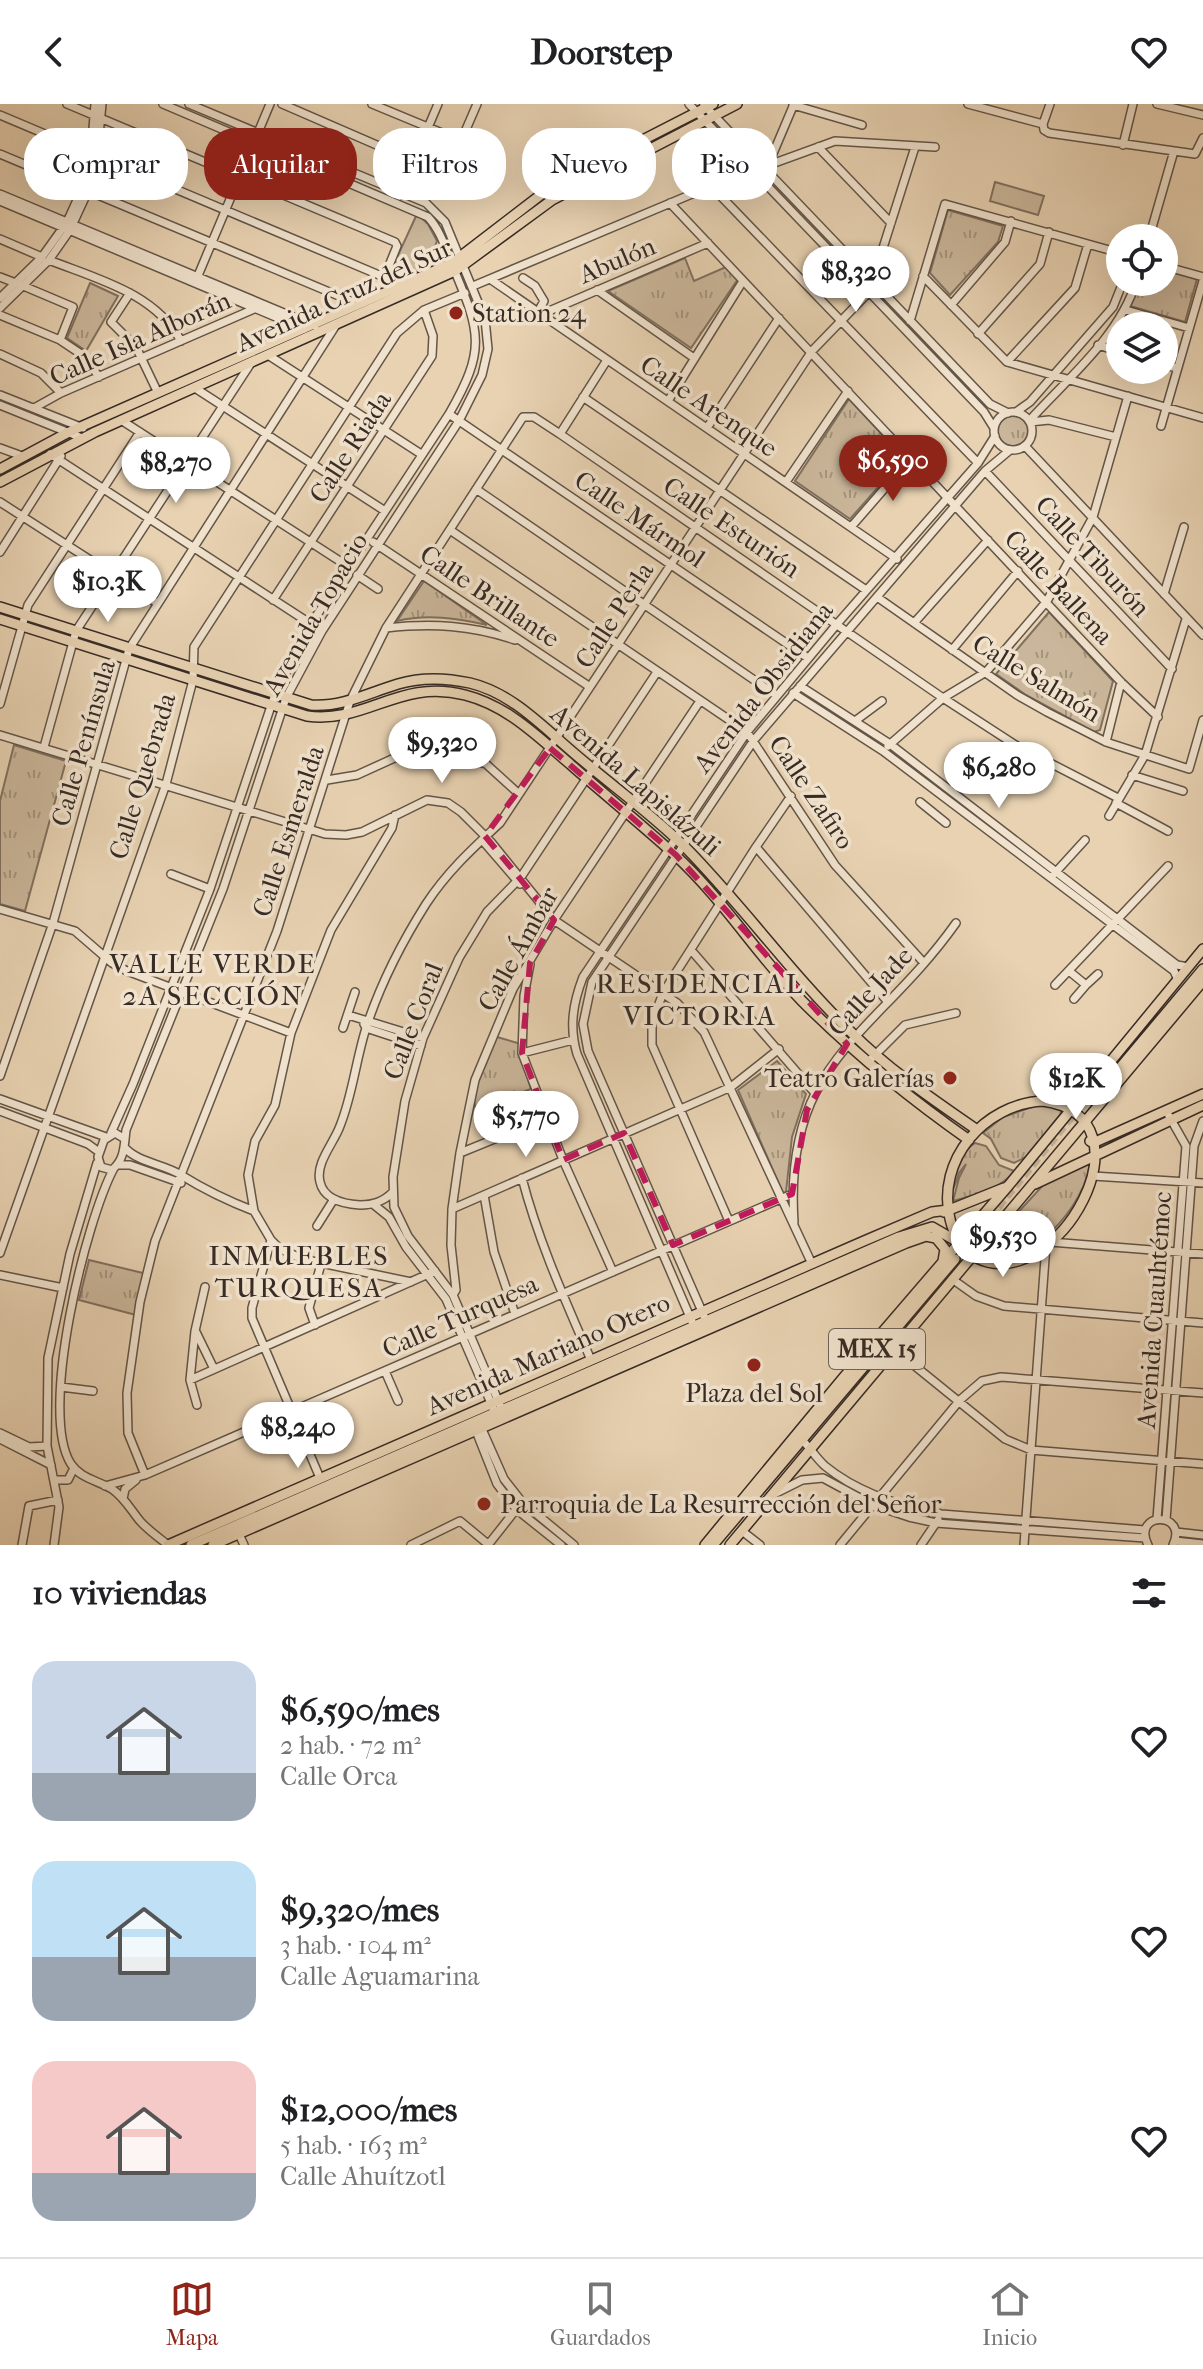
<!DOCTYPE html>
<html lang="es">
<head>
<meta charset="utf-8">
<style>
  :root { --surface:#fff; --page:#f6f6f6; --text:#202124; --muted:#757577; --line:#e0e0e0; --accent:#8f2418 }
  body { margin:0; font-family:"IM FELL French Canon",serif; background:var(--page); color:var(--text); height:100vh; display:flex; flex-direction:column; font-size:30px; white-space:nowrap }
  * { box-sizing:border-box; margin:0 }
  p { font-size:26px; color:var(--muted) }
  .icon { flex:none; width:44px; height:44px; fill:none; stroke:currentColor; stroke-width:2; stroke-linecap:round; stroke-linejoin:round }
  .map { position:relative; height:1441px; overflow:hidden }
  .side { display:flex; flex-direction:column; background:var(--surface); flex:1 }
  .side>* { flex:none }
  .guide { position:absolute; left:24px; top:24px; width:800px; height:72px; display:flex; gap:16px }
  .fabs { position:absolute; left:1106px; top:120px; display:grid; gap:16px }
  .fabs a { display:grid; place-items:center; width:72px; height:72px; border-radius:50%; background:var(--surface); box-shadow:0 8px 32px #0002; font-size:40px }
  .price { position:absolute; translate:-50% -68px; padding:0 18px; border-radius:28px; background:#fff; color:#222; font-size:26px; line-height:52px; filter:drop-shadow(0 2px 4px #0008) }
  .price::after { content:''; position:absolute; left:50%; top:48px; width:24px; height:18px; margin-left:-12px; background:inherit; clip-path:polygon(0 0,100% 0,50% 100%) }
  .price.selected { background:var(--accent); color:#fff }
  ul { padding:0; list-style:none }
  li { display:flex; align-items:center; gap:24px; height:200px; padding:0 32px }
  li span { display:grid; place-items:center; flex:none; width:224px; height:160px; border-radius:24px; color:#555 }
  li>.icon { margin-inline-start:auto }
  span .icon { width:96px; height:96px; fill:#fffc; stroke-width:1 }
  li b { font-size:34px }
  h2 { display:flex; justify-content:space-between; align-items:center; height:96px; padding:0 32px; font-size:34px }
  .pill { padding:0 28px; border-radius:32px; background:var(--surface); box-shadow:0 8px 32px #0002; font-size:28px; line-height:72px }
  .pill.selected { background:var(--accent); color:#fff }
  header { display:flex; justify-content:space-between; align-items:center; height:104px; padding:0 32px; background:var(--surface); font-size:36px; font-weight:800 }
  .menu { display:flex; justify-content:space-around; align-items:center; height:112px; border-top:2px solid var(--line); background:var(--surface); font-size:22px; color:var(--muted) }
  .menu a { display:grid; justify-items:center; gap:4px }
  .menu .selected { color:var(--accent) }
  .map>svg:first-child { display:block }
  .grass { fill:url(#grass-tufts); stroke:#807060; stroke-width:2 }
  .pitch { fill:#cab69a; stroke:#807060; stroke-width:2 }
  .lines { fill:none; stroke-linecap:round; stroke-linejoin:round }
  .major-tunnel { stroke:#c5b196; stroke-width:9; stroke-dasharray:9 4.5; stroke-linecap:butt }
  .minor-casing { stroke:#635548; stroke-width:10 }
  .major-casing { stroke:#372b25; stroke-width:12 }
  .minor { stroke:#f0e2cd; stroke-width:7 }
  .major { stroke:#e8d2b2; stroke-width:9 }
  .marked { fill:none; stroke:#c2185b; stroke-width:6; stroke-dasharray:16 10; stroke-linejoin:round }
  .poi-dot { fill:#8f2418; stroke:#f0e2cd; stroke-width:3 }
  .labels { text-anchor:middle; stroke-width:7; stroke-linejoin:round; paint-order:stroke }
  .shield { fill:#f0e2cd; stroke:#6e6257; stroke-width:2 }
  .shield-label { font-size:24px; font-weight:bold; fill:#372b25 }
  .street-label { font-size:26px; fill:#372b25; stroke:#f0e2cd }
  .poi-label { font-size:26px; fill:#372b25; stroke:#f0e2cd; text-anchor:start }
  .neighbourhood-label { font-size:28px; letter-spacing:2px; fill:#372b25; stroke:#f0e2cd }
</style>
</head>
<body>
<header><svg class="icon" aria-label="back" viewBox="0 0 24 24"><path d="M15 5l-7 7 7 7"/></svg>Doorstep<svg class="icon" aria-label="heart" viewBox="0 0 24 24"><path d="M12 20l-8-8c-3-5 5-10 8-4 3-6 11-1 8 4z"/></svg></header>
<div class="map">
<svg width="1203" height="1441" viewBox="0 0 1203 1441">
  <defs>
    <pattern id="grass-tufts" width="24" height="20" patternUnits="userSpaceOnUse" patternTransform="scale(2)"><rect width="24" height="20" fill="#cab69a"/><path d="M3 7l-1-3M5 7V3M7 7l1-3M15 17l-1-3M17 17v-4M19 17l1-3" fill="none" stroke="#a5947d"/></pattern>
  </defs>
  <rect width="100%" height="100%" fill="#e8d2b2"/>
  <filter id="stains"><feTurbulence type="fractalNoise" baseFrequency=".0025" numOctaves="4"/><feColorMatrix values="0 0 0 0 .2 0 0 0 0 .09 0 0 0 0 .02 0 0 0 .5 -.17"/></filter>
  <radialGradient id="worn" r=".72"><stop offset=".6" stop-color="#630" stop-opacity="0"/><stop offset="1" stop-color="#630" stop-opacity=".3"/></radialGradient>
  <path class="grass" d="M948 106 1003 122 998 138 950 191 930 169Z
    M417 110 428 120 437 137 427 163 393 178 388 173Z
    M685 154 694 177 726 163 738 175 691 244 608 187Z
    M1164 166 1197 175 1185 218 1130 202 1139 178H1164Z
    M90 179 118 192 86 247 67 234Z
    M849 295 904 354 850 415 795 377Z
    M998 327a15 15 0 1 1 30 0a15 15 0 1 1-30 0Z
    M424 477 487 521C457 514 427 510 397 517Z
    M1049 508 1113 577 1100 626 1094 628 1026 591 996 570Z
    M14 641 66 657 25 807 0 800V697Z
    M497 933 521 940 520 951 531 985 476 1005C467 984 488 952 497 933Z
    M777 957 806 990 792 1033 786 1088 783 1089 738 986Z
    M1041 1000 1064 1006 1026 1053 1014 1059 1001 1054 991 1035 983 1029 1003 1013Z
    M975 1039 986 1042 999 1061 1014 1067C1000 1086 976 1090 953 1097L959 1074 966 1060 959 1069 953 1086C952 1070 961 1048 975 1039Z
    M1090 1056C1089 1100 1022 1175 978 1148L991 1138 1045 1079Z
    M89 1156 147 1170 136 1211 79 1196Z"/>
  <path class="pitch" d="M995 78 1044 92 1038 111 990 97Z"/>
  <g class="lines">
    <path class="major-tunnel" d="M955 1155 1088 992"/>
    <g class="minor-casing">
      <path id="minor" d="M282 0 462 78
        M372 0 476 43
        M689 0 984 308 994 324
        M968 0 1043 20
        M1050 0 1043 20 1044 26 1049 29 1195 50 1203 34
        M1157 0 1203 11
        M704 1 990 300 1008 309
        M793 1 862 21
        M0 11 379 171 386 169 397 142 395 138 67 0
        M461 37 477 0
        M1123 41 1133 0
        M818 43 891 119
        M0 50 358 200
        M769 59 794 0
        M711 82 978 359
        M0 90 315 222
        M399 92 438 0
        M0 97 304 225
        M670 99 1121 578 1158 613
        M1149 134 1174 47
        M0 135 42 153
        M49 156C97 175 155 189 181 237
        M1164 162 1203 173
        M923 172 1007 258 1203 314
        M0 173 13 178
        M197 174 270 0
        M523 174 535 182 544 197 538 208
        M490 175 897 455
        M21 181 73 203 60 236
        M473 182 711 82 835 37 935 43
        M597 186 694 254
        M130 189 111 218 136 243 158 289
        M0 194 42 153 67 118 82 85 91 49 95 0
        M951 201 1005 138 1011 117
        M0 204 49 156 70 126 88 87 97 52 102 0
        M1126 206 1189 224
        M542 210 708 139
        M0 211 60 236 84 252 99 273
        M910 217 945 100 1120 149
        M978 230 1040 160 1049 128
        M1098 241 1120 248
        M0 250 41 269 61 289
        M268 251 421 350
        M1007 258 1075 184 1088 140
        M1164 261 1177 264
        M195 284 385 407
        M0 291 83 324
        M583 293 866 486
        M668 297 743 177
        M0 301 82 334
        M34 304 61 289 254 205
        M994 327a19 19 0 1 1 38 0a19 19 0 1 1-38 0Z
        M1016 308 1030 298 1113 203 1123 178
        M449 310 808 554
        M121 316 349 463
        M1029 317C1067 275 1119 233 1136 178
        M1030 318 1049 316 1116 333
        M1161 322 1203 177
        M707 324 779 214
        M560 330 607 256
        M1025 342 1203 531
        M0 344 22 352
        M50 350 311 520
        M985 367 1172 565
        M786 378 848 287
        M476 385 776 591
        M0 398 157 499
        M851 423 911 354
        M450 426 747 628 835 761 924 859
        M373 438 590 583
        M0 448 61 352
        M357 471 378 485
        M1164 490 1184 423
        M877 493 1017 591 1047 608 1106 638 1189 665 1203 616
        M273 496 432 252 433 232 424 206
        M914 519 988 436
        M386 524C432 519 471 521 515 536
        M952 546 1018 467
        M800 582 890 640 1177 861 1188 863
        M793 589 883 647 1174 867 1178 876
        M0 600 28 501 140 328
        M855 617 882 597
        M0 631 325 730 346 731 362 728 427 696 448 699 461 708 491 738 554 816 677 899 704 928 812 1160
        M1106 638 1121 578
        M888 642 943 594 986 568 1047 497 1093 413 1128 292
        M44 643 76 527 251 259
        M1132 671 1183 687
        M327 676 357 671 401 651 440 647 486 660 519 690
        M920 698 946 719
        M1116 699 1168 727
        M395 711 392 724 331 826 291 929 275 1001 255 1037 248 1071 254 1107 271 1136 279 1144 302 1155 411 1178
        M1109 712 1145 651 1186 515
        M482 736 520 780
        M756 743 887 897
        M171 770 210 785
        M1054 770 1085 736
        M0 805 75 827 112 859 127 867 291 929
        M691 846 814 988
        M530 860 524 892 522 949 563 1056 613 1168
        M1069 867 1086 881 1098 870
        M1055 881 1168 762
        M1074 895 1086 881
        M348 911 423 934
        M364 920 366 924 421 942
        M343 924 355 888
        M522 949 573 936
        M872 954 905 921 956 909
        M0 972 53 819 129 545 336 221
        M0 995 106 1033
        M0 1007 88 1040 99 1048
        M111 1029 133 980 210 785 275 590 311 520 449 310C486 246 481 229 453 163 446 146 441 127 428 113L163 0
        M125 1035 115 1029 104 1036 98 1053 101 1063 112 1066C125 1055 124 1042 126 1026L223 785 286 594 322 527 459 317 482 271 488 245 485 215 445 118 426 99 189 0
        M125 1044C139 1059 164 1060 181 1071 205 1086 228 1097 254 1107
        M460 1049 546 1014
        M118 1061H130L181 1079
        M114 1064C86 1116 38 1309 71 1360 81 1375 97 1376 112 1385 124 1393 131 1406 140 1417 148 1426 158 1433 168 1441
        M1093 1072 1203 1079
        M522 1074C538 1136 565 1196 591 1256
        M393 1088C383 1098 373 1101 360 1101 344 1100 324 1096 320 1078 315 1059 334 1039 340 1022 353 990 356 954 367 921 381 879 402 838 426 800 447 768 472 745 500 719L812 247 869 188 915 43
        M484 1091 494 1148 515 1210
        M373 1100 389 1113 406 1143 446 1195 497 1313
        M452 1105 731 983 779 945
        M729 1117 652 941V918L663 889 756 743 791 692
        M794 1118C783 955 876 932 956 819
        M317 1122 334 1095
        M271 1136 252 1204V1214L320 1374
        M1050 1138 1203 1150
        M0 1149 166 680 193 576 194 543 397 229 424 206 465 189
        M0 1171 63 1184
        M952 1175 976 1192 1004 1202 1203 1219
        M453 1191 456 1186 451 1141 452 1105 460 1049 475 976 513 885 554 816 700 597
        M704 1212 588 947 583 920 592 878 754 636 985 367 1010 346
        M315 1221 309 1204 321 1160
        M696 1227 577 950C569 923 573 899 583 873L747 628 837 520 978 359 995 332
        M196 1228 214 1265
        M894 1245 1005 1335 1031 1346 1203 1360
        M385 1267 398 1297
        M190 1276 435 1167
        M61 1283 93 1287
        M197 1301 190 1276 195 1227 205 1183
        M500 1301 453 1191 408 1132 394 1103 393 1073 405 997 423 934 459 854 487 808 521 773 657 568
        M474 1322 497 1380 516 1405 561 1441
        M481 1323 504 1375 522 1398 574 1441
        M0 1329 29 1343 47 1342
        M800 1334C810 1343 815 1353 825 1362 858 1389 899 1402 941 1410L1145 1426
        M0 1335 51 1361
        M145 1371 128 1329 127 1289 140 1198 155 1137 277 827 350 597 386 524 523 313H534L560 330 943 594 1017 642 1118 694
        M54 1376H68L74 1364
        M105 1382 145 1371 792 1090
        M774 1390 802 1376 823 1374 873 1401 909 1413 936 1419 1145 1434
        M879 1394 960 1296 982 1277 1001 1273 1203 1289
        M123 1395 125 1385 136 1376
        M1157 1415 1186 1042 1169 1012
        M1166 1416 1194 1042 1203 1017
        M742 1427 760 1441
        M1176 1428 1203 1431
        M239 1430 244 1441
        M1175 1437 1203 1440
        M22 1441 29 1402 58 1396
        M54 1441 59 1403 47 1342 48 1254 70 1150 97 1059
        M411 1441 460 1417 489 1441
        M488 1441 518 1403
        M840 1441 873 1401
        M921 1441 938 1416
        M1024 1441 1046 1141
        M1148 1441C1131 1407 1189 1407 1173 1441"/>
    </g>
    <g class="major-casing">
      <path id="major" d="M0 365 69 328 452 159 551 83 713 0
        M0 378 95 328 455 167 552 96 737 0
        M0 503 311 601C343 603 368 589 398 580 421 573 447 574 470 579 512 589 543 623 575 650 611 681 652 710 686 744 744 803 792 871 852 929 889 966 934 996 977 1026
        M0 515 307 612C366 620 400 574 465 591 508 602 538 633 570 660 605 691 641 720 675 751 723 795 757 851 802 897 854 949 909 994 969 1036
        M1093 996 1203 865
        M1043 997C1159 1013 1056 1193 977 1154 961 1146 954 1132 950 1115 936 1056 984 1000 1043 997Z
        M1090 1037 1093 1039 1203 990
        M1035 1080 1203 1001
        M944 1108 1004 1084
        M168 1441 864 1137 932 1108 948 1106
        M191 1441 899 1133 932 1123 958 1138H984
        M213 1441 906 1139 926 1132 936 1134 945 1145 943 1157
        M705 1441 843 1274 1009 1081 1203 845
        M713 1441 955 1155
        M730 1441 1203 877"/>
    </g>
    <use href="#minor" class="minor"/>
    <use href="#major" class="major"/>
  </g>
  <path class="marked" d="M550 644 676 751 847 940 807 1006 792 1090 673 1141 624 1029 563 1056 522 949 530 859 554 816 485 732Z"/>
  <g class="poi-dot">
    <circle cx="456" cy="209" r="8"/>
    <circle cx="950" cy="974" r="8"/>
    <circle cx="754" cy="1261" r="8"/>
    <circle cx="484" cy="1400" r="8"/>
  </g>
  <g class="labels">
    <rect class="shield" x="829" y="1225" width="96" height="40" rx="6"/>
    <g class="shield-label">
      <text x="877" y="1253">MEX 15</text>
    </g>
    <g class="street-label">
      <text transform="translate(617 156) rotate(-23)" y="9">Abulón</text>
      <text transform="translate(344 191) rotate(-25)" y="9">Avenida Cruz del Sur</text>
      <text transform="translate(140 234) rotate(-24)" y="9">Calle Isla Alborán</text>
      <text transform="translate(709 302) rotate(34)" y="9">Calle Arenque</text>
      <text transform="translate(350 343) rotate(-57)" y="9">Calle Riada</text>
      <text transform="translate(640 415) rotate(34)" y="9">Calle Mármol</text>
      <text transform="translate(732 423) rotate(34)" y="9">Calle Esturión</text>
      <text transform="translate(1093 452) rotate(47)" y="9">Calle Tiburón</text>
      <text transform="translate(1059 483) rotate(47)" y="9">Calle Ballena</text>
      <text transform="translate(490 492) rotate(34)" y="9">Calle Brillante</text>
      <text transform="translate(315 510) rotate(-60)" y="9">Avenida Topacio</text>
      <text transform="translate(614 511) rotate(-57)" y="9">Calle Perla</text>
      <text transform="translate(1037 574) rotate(31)" y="9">Calle Salmón</text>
      <text transform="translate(763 583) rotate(-52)" y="9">Avenida Obsidiana</text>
      <text transform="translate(83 639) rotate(-74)" y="9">Calle Península</text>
      <text transform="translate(142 672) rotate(-73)" y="9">Calle Quebrada</text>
      <text transform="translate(636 676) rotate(41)" y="9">Avenida Lapislázuli</text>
      <text transform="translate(812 688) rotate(56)" y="9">Calle Zafiro</text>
      <text transform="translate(288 727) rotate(-72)" y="9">Calle Esmeralda</text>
      <text transform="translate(518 845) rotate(-61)" y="9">Calle Ámbar</text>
      <text transform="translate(870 887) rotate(-47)" y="9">Calle Jade</text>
      <text transform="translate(413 917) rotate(-69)" y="9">Calle Coral</text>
      <text transform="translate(1154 1206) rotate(-86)" y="9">Avenida Cuauhtémoc</text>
      <text transform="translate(460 1212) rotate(-24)" y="9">Calle Turquesa</text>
      <text transform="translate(548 1250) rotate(-24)" y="9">Avenida Mariano Otero</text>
    </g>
    <g class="poi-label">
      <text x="472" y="218">Station 24</text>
      <text x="934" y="983" text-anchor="end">Teatro Galerías</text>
      <text x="754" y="1298" text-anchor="middle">Plaza del Sol</text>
      <text x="500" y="1409">Parroquia de La Resurrección del Señor</text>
    </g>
    <g class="neighbourhood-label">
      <text x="213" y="869">VALLE VERDE<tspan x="213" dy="32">2A SECCIÓN</tspan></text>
      <text x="700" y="889">RESIDENCIAL<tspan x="700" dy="32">VICTORIA</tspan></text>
      <text x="299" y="1161">INMUEBLES<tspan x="299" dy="32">TURQUESA</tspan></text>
    </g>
  </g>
  <rect width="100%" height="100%" filter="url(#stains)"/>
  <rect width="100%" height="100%" fill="url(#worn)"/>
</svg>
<div class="fabs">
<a><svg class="icon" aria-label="locate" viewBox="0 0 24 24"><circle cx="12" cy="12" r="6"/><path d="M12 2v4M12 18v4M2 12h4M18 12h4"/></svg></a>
<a><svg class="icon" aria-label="layers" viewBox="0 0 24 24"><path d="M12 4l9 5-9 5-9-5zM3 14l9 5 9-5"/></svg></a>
</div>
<b class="price" style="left:856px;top:210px">$8,320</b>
<b class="price selected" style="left:893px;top:399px">$6,590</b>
<b class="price" style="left:176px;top:401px">$8,270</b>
<b class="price" style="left:108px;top:520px">$10.3K</b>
<b class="price" style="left:442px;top:681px">$9,320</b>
<b class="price" style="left:999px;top:706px">$6,280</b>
<b class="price" style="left:1076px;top:1017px">$12K</b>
<b class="price" style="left:526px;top:1055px">$5,770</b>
<b class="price" style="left:1003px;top:1175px">$9,530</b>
<b class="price" style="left:298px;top:1366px">$8,240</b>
<div class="guide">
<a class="pill">Comprar</a>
<a class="pill selected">Alquilar</a>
<a class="pill">Filtros</a>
<a class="pill">Nuevo</a>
<a class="pill">Piso</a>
</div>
</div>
<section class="side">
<h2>10 viviendas<svg class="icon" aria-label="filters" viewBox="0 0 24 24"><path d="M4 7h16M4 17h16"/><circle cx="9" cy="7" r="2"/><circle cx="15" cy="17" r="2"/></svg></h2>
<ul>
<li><span style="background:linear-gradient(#c9d6e8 70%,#9aa5b1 0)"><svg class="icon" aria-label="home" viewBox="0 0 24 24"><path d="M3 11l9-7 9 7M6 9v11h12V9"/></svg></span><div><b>$6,590/mes</b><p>2 hab. · 72 m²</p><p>Calle Orca</p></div><svg class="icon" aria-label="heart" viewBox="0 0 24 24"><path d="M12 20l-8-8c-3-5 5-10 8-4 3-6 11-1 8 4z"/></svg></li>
<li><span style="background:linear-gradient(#bfe0f5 60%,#9aa5b1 0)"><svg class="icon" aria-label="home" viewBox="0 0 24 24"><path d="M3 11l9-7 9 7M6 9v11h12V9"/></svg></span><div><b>$9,320/mes</b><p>3 hab. · 104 m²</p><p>Calle Aguamarina</p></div><svg class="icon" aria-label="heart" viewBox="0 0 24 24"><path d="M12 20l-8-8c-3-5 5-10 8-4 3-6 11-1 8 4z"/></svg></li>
<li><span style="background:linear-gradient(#f6c9c9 70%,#9aa5b1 0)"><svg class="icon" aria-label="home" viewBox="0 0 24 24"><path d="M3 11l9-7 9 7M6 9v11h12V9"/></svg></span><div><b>$12,000/mes</b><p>5 hab. · 163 m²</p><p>Calle Ahuítzotl</p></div><svg class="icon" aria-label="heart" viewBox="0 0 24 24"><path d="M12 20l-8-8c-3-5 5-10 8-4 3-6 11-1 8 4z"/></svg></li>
</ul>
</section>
<nav class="menu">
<a class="selected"><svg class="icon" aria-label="map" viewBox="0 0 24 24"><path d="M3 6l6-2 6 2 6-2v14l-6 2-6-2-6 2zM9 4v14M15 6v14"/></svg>Mapa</a>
<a><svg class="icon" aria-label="saved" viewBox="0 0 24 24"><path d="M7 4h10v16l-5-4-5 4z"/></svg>Guardados</a>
<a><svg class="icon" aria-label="home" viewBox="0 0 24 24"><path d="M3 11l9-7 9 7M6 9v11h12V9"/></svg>Inicio</a>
</nav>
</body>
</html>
